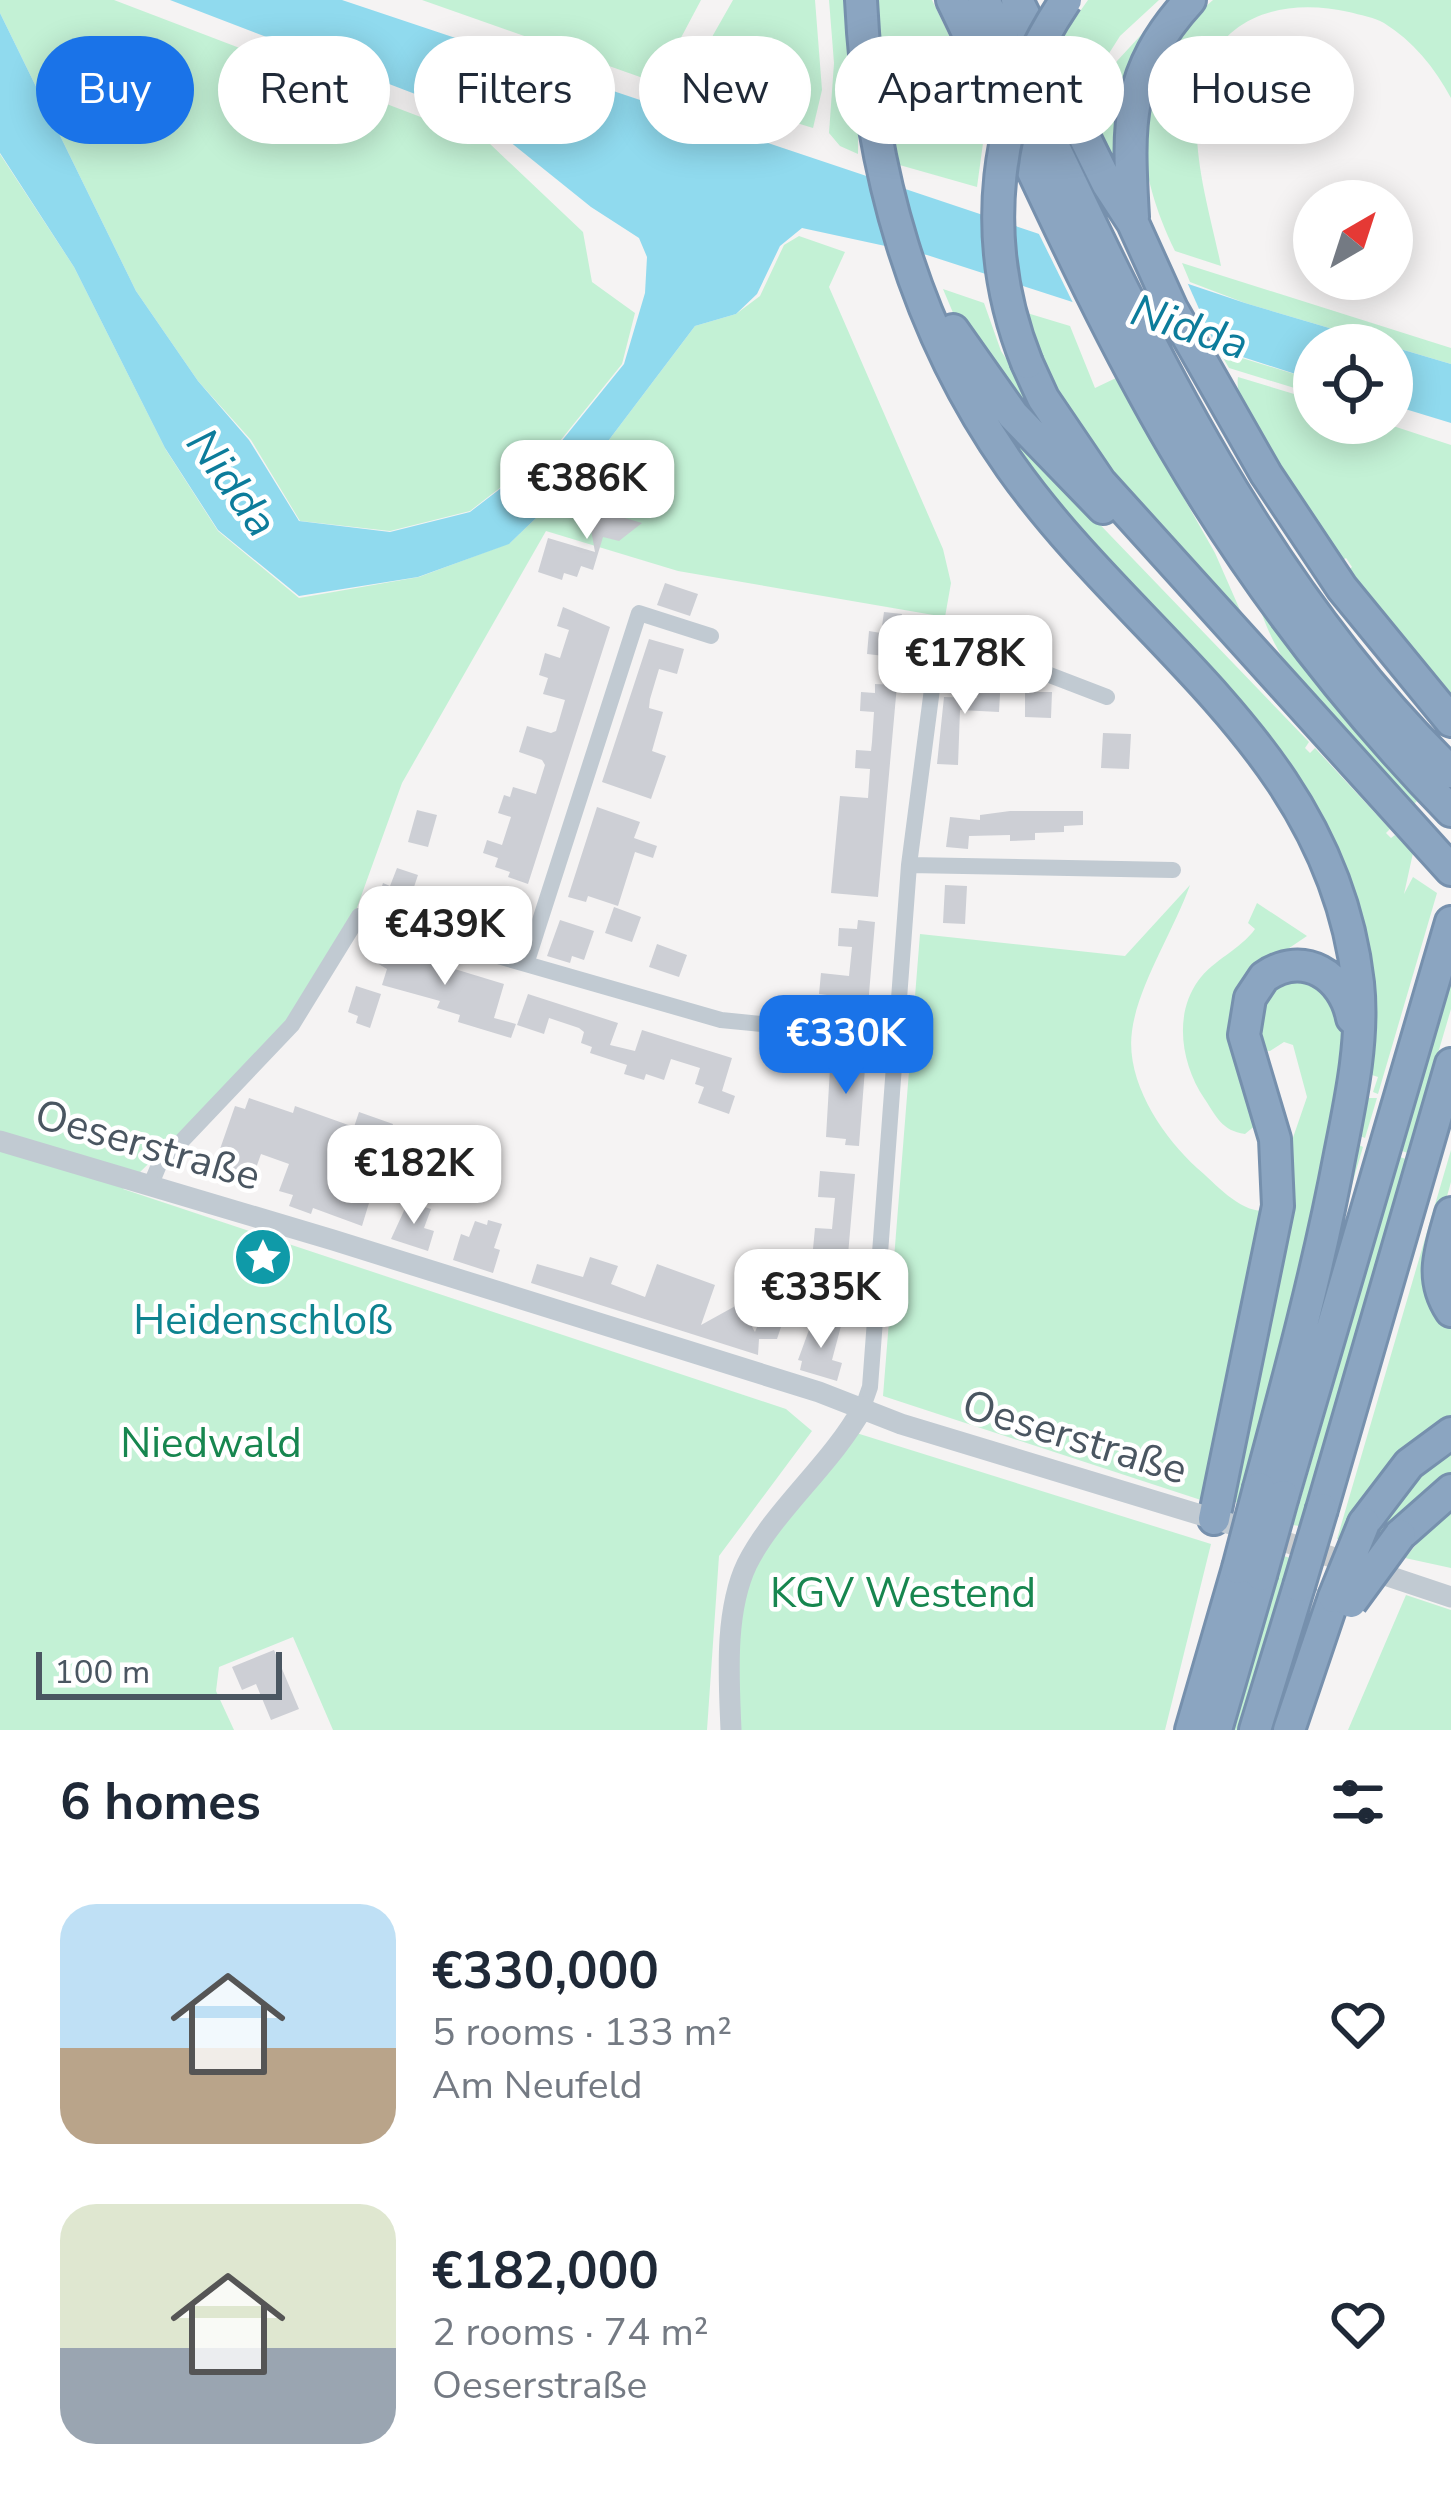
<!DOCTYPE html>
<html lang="en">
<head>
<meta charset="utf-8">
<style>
  :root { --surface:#fff; --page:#f6f6f7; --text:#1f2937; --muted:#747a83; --accent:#1a73e8 }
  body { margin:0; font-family:"Nunito Sans",sans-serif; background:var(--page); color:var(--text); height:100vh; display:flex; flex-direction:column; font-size:45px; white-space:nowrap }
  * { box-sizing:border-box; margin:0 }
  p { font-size:39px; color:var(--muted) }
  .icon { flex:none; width:66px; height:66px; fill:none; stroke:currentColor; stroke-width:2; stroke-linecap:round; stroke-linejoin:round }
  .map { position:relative; height:1730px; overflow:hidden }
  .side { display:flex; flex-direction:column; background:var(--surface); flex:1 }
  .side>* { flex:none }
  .banner { position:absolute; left:36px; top:36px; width:1380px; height:108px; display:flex; gap:24px }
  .needle { width:78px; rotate:39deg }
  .buttons { position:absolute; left:1293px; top:180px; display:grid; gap:24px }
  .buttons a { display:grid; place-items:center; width:120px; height:120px; border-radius:50%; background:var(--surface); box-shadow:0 6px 30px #0003; font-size:60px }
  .scale { position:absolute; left:36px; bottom:30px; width:246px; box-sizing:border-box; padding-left:12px; border:6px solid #4a5661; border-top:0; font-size:33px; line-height:42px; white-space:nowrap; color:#4a5661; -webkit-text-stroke:9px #fff; paint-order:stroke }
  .price { position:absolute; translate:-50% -102px; padding:0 27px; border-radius:24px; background:#fff; color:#222; font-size:39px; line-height:78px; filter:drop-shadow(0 3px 6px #0008) }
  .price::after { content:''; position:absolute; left:50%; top:72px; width:36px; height:27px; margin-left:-18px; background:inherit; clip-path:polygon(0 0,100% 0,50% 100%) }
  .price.current { background:var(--accent); color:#fff }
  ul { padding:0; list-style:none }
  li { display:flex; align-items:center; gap:36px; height:300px; padding:0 60px }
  li span { display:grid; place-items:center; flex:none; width:336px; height:240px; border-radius:36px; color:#555 }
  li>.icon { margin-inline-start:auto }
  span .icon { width:144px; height:144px; fill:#fffc; stroke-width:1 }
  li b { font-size:51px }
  h2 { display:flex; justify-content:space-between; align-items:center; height:144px; padding:0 60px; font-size:51px }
  .pill { padding:0 42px; border-radius:54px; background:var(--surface); box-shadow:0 6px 30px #0003; font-size:42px; line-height:108px }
  .pill.current { background:var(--accent); color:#fff }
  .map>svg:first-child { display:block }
  .green { fill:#c3f1d5 }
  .water { fill:#90daee }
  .pier { fill:#f5f3f3 }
  .building { fill:#cdcfd5 }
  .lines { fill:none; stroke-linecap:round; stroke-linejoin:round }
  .tertiary-tunnel { stroke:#caccce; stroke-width:21; stroke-dasharray:21 10; stroke-linecap:butt }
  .motorway-casing { stroke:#7690ad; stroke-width:36 }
  .minor { stroke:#c1cad2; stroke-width:16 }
  .tertiary { stroke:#c1cad2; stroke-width:21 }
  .motorway { stroke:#8ba5c1; stroke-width:30 }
  .motorway-bridge-casing { stroke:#7690ad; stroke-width:36; stroke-linecap:butt }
  .motorway-bridge { stroke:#8ba5c1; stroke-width:30 }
  .labels { text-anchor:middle; stroke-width:9; stroke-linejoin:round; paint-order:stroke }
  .street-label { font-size:42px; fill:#4a5661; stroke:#fff }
  .culture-label { font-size:42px; fill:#0d838f; stroke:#fff }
  .park-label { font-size:42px; fill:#17864f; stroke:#fff }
  .water-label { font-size:45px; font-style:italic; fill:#0c7c9b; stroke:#fff }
</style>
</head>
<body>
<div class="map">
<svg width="1451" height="1730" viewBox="0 0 1451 1730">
  <rect width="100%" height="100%" fill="#f5f3f3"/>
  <path class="green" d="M0 0H114L489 143 583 232 592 282 635 313 622 364 560 441 470 511 390 531 300 521 251 440 198 381 136 291 0 13Z
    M422 0H701L657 83Z
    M733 0H815L822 90 813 128 683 88Z
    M829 0H852L863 135 858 136V154L840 146 829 133 834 63Z
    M874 0H932L987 114 977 187 896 164 886 147Z
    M1088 0H1159L1120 36 1082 96 1056 45Z
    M1213 0H1451V98C1435 68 1413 41 1384 23 1374 17 1360 15 1349 12 1294 0 1233 9 1208 65 1181 126 1209 206 1221 266L1175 251C1129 157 1128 71 1213 0Z
    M1165 9 1120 177 1089 112 1117 61Z
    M0 154 74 267 166 450 218 531 299 598 419 577 510 543 587 469 695 326 736 314 760 296 784 245 799 236 845 252 829 287 943 549 951 583 945 617 678 571 546 531 402 783 355 913 288 1025 123 1189 786 1409 812 1431 719 1556 707 1730H333L293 1637 219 1667 216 1691 234 1730H0Z
    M1182 263 1451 348V364L1245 303 1190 282Z
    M943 289 984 303 1001 351 1101 502 959 327Z
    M1027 313 1070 326 1095 388 1116 378 1215 553 1247 626C1171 541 1092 459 1037 359L1041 356Z
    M1219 351 1314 380V394L1229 368Z
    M1238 377 1314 400V423H1384L1451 445V701L1346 572 1352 567 1346 558 1339 562C1313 524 1231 416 1238 377Z
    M985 405 1309 742 1305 748 1310 753 1315 748 1390 829 1386 833 1391 838 1395 835 1413 853 1404 894 1413 877 1437 893 1378 1094 1373 1092 1378 1077 1372 1075 1366 1098H1377L1365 1138 1360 1136 1357 1144 1363 1147 1318 1300 1367 1059 1333 858 1052 508Z
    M1261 611 1347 723 1417 801 1412 806C1359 748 1286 688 1261 611Z
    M1190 885C1174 930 1138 985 1132 1031 1125 1081 1162 1136 1197 1168 1216 1184 1239 1212 1265 1211L1207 1502 883 1396 920 934 1125 956Z
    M1257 903 1307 936 1258 969 1257 1124 1245 1134C1222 1131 1216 1116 1204 1098 1182 1065 1173 1016 1198 981 1213 960 1241 949 1255 929L1248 923Z
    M1283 978 1319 980 1345 1028 1344 1063 1307 1254 1239 1503 1225 1498 1286 1158 1307 1097 1293 1045 1284 1042 1270 1051 1261 1050 1257 1006Z
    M1451 982V1009L1299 1526 1293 1525 1400 1157 1406 1159 1408 1153 1402 1151Z
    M1451 1150V1182L1428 1263 1441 1312 1451 1327V1424L1345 1540 1337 1539Z
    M850 1431 1211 1544 1165 1730H735L740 1576Z
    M1451 1443V1476L1375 1548 1364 1546 1400 1487Z
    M1451 1503V1568L1405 1558Z
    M1284 1556 1290 1558 1241 1730H1232Z
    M1406 1595 1451 1610V1730H1348Z"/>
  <path class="water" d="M170 0H342L1245 303 1451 364V423L1392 405V345H1314V380L927 255 802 228 780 246 757 294 736 314 695 326 587 469 509 544 418 577 299 596 218 530 165 448 74 267 0 153V13L136 291 198 381 249 440 299 521 390 532 470 512 560 443 624 364 645 293 647 257 639 238 591 207 483 120Z"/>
  <path class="pier" d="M1035 226 1183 273 1221 358 1077 311Z"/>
  <path class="building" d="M608 500 622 504 625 518 642 523 619 541 603 537 593 570 581 566 577 577 564 573 562 580 538 572 548 538 595 552 587 507 598 510Z
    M665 583 698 594 690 616 657 605Z
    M563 607 610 627 528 884 508 877 510 872 495 867 498 858 483 853 487 840 502 845 511 817 498 813 504 795 510 797 513 787 536 794 545 765 542 760 519 752 527 726 551 733 556 731 565 700 543 694 548 678 539 675 545 653 560 658 569 630 557 626Z
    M884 612 902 614 893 657 867 654 869 631 881 633Z
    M649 639 684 649 677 674 659 669 650 699 649 708 663 712 652 751 666 756 651 799 602 782Z
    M1001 677 999 712 960 710 958 765 937 764 944 697 977 698 978 678Z
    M875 684 897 685 878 897 831 893 840 796 868 798 870 769 855 768 856 750 871 751 872 742 874 712 860 711 861 692 875 693Z
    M1025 692H1052L1051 718 1025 717Z
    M1103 733 1131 734 1129 769 1101 768Z
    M597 807 640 822 634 838 657 846 653 858 635 852 618 906 588 896 586 902 568 897Z
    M417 810 437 815 428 847 408 842Z
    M1010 811H1083V825L1064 826V832L1035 833V840L1010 841V835L969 836 968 849 946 847 950 817 980 820V815Z
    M397 868 418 875 407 908 378 898 383 883 390 886Z
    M945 885 967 886 965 924 943 923Z
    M472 894 521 907 510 943 461 928Z
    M614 907 641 917 632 942 605 933Z
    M560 920 594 931 584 960 572 956 570 963 547 956Z
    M858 920 875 922 867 1018 849 1016V1009L834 1008 835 996 819 994 821 973 849 976 852 947 838 946 839 928 857 929Z
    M369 943 504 984 494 1018 516 1024 511 1038 458 1022 460 1015 437 1008 440 1001 382 985 387 969 365 956Z
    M657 944 687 955 679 977 649 967Z
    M356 986 381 994 370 1028 356 1023 358 1016 348 1012Z
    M528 994 618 1023 610 1045 635 1051 642 1030 732 1058 722 1091 735 1096 729 1114 698 1103 704 1087 695 1084 700 1068 671 1059 664 1080 646 1074 644 1080 624 1074 627 1065 590 1053 592 1047 581 1043 584 1032 579 1028 549 1018 544 1034 517 1025Z
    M831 1051 866 1056 859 1146 845 1145 846 1139 826 1137Z
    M249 1098 293 1113 295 1106 354 1127 359 1112 393 1124 362 1226 313 1208 311 1214 289 1206 293 1195 279 1191 289 1164 261 1154 250 1185 212 1172 235 1106 245 1109Z
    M820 1171 855 1174 846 1278 824 1276 825 1252 813 1249 815 1228 832 1229 835 1198 818 1197Z
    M408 1202 431 1209 424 1228 434 1231 428 1251 391 1239Z
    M488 1220 502 1224 494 1248 500 1250 493 1273 453 1260 461 1234 469 1237 475 1221 487 1225Z
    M590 1257 618 1266 611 1284 645 1297 657 1264 715 1285 701 1325 739 1304 755 1332 761 1317 782 1324 777 1339H759L758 1355 531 1283 537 1264 583 1277Z
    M813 1319 841 1326 832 1360 842 1363 837 1381 800 1370 802 1361 798 1360Z
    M274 1650 299 1709 271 1720 256 1684 242 1690 232 1667Z"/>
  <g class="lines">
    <path class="tertiary-tunnel" d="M1258 1533 1359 1566"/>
    <g class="motorway-casing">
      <path id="motorway" d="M861 0C869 167 914 330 1011 467 1135 642 1332 750 1358 983 1364 1038 1351 1099 1340 1154 1319 1266 1289 1377 1259 1488
        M952 0C1025 150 1091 306 1175 449 1253 582 1344 701 1451 811
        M984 0C1114 268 1233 560 1451 772
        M1017 0 1107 183 1133 223 1172 309 1266 474 1342 588 1451 721
        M1133 217C1128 126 1124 72 1190 0
        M953 330 1013 415 1103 508
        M1027 363 1043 398 1100 482 1451 870
        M1451 1213C1441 1249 1429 1278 1451 1311
        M1283 1496 1451 922
        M1322 1509 1451 1064
        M1214 1519 1278 1206 1275 1139 1244 1035 1250 998 1264 977C1304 949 1344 976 1352 1018
        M1364 1523 1409 1464 1451 1433
        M1400 1535 1451 1490
        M1191 1730 1238 1568
        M1216 1730 1261 1575
        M1255 1730 1299 1586
        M1289 1730 1334 1597"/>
    </g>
    <path class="minor" d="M909 865 1173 870
      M527 961 639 613 711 636
      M151 1184 159 1165 292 1025 359 916 721 1020 896 1037
      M863 1407 870 1387 909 865 935 666 1021 664 1107 697"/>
    <path class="tertiary" d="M0 1141 333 1240 819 1392 901 1424 1234 1525
      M1385 1575 1451 1597
      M731 1730C729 1679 724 1612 747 1564 774 1510 832 1464 863 1407"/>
    <use href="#motorway" class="motorway"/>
    <g class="motorway-bridge-casing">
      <path id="motorway-bridge" d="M1027 363C978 241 992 108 1066 0
        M1238 1568 1259 1488
        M1261 1575 1283 1496
        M1299 1586 1322 1509
        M1334 1597 1364 1523
        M1351 1602 1400 1535"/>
    </g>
    <use href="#motorway-bridge" class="motorway-bridge"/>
  </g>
  <defs>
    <g id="sight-disc" transform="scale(3)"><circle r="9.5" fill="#0f9aa8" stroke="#fff"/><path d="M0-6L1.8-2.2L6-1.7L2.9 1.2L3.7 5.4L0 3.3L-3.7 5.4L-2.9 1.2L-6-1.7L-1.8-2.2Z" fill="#fff"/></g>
  </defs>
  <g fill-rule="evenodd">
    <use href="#sight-disc" x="263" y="1257"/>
  </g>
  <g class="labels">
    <g class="street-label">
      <text transform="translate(148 1144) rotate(16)" y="15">Oeserstraße</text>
      <text transform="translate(1075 1436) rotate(17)" y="15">Oeserstraße</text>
    </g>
    <g class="culture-label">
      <text x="263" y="1334">Heidenschloß</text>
    </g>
    <g class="park-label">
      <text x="211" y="1457">Niedwald</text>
      <text x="903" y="1607">KGV Westend</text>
    </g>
    <g class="water-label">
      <text transform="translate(1190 326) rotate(18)" y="16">Nidda</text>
      <text transform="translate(233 482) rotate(54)" y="16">Nidda</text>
    </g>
  </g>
</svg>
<div class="buttons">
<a><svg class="needle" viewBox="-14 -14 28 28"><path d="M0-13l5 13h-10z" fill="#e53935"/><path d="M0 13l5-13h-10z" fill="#747a83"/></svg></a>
<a><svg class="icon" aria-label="locate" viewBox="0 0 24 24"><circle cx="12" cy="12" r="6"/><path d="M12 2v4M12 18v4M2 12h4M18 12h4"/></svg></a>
</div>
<div class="scale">100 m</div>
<b class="price" style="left:587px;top:542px">€386K</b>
<b class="price" style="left:965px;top:717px">€178K</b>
<b class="price" style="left:445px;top:988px">€439K</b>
<b class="price current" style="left:846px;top:1097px">€330K</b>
<b class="price" style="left:414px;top:1227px">€182K</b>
<b class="price" style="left:821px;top:1351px">€335K</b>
<div class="banner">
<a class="pill current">Buy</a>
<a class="pill">Rent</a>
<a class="pill">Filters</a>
<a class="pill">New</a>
<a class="pill">Apartment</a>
<a class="pill">House</a>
</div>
</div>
<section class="side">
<h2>6 homes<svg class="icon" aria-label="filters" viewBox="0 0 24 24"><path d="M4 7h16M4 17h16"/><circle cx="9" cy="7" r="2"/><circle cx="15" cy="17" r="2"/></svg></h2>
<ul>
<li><span style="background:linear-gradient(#bfe0f5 60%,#b9a48a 0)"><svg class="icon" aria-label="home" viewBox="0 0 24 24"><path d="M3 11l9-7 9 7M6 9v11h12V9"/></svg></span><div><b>€330,000</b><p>5 rooms · 133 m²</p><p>Am Neufeld</p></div><svg class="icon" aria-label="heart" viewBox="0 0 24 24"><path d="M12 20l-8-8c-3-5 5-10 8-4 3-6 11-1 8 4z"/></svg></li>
<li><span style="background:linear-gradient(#dfe7d0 60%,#9aa5b1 0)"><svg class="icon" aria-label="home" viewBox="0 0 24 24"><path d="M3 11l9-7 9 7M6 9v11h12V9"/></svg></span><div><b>€182,000</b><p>2 rooms · 74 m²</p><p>Oeserstraße</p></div><svg class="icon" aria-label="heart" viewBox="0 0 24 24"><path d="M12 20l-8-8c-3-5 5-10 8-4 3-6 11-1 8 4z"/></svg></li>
</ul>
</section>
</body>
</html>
